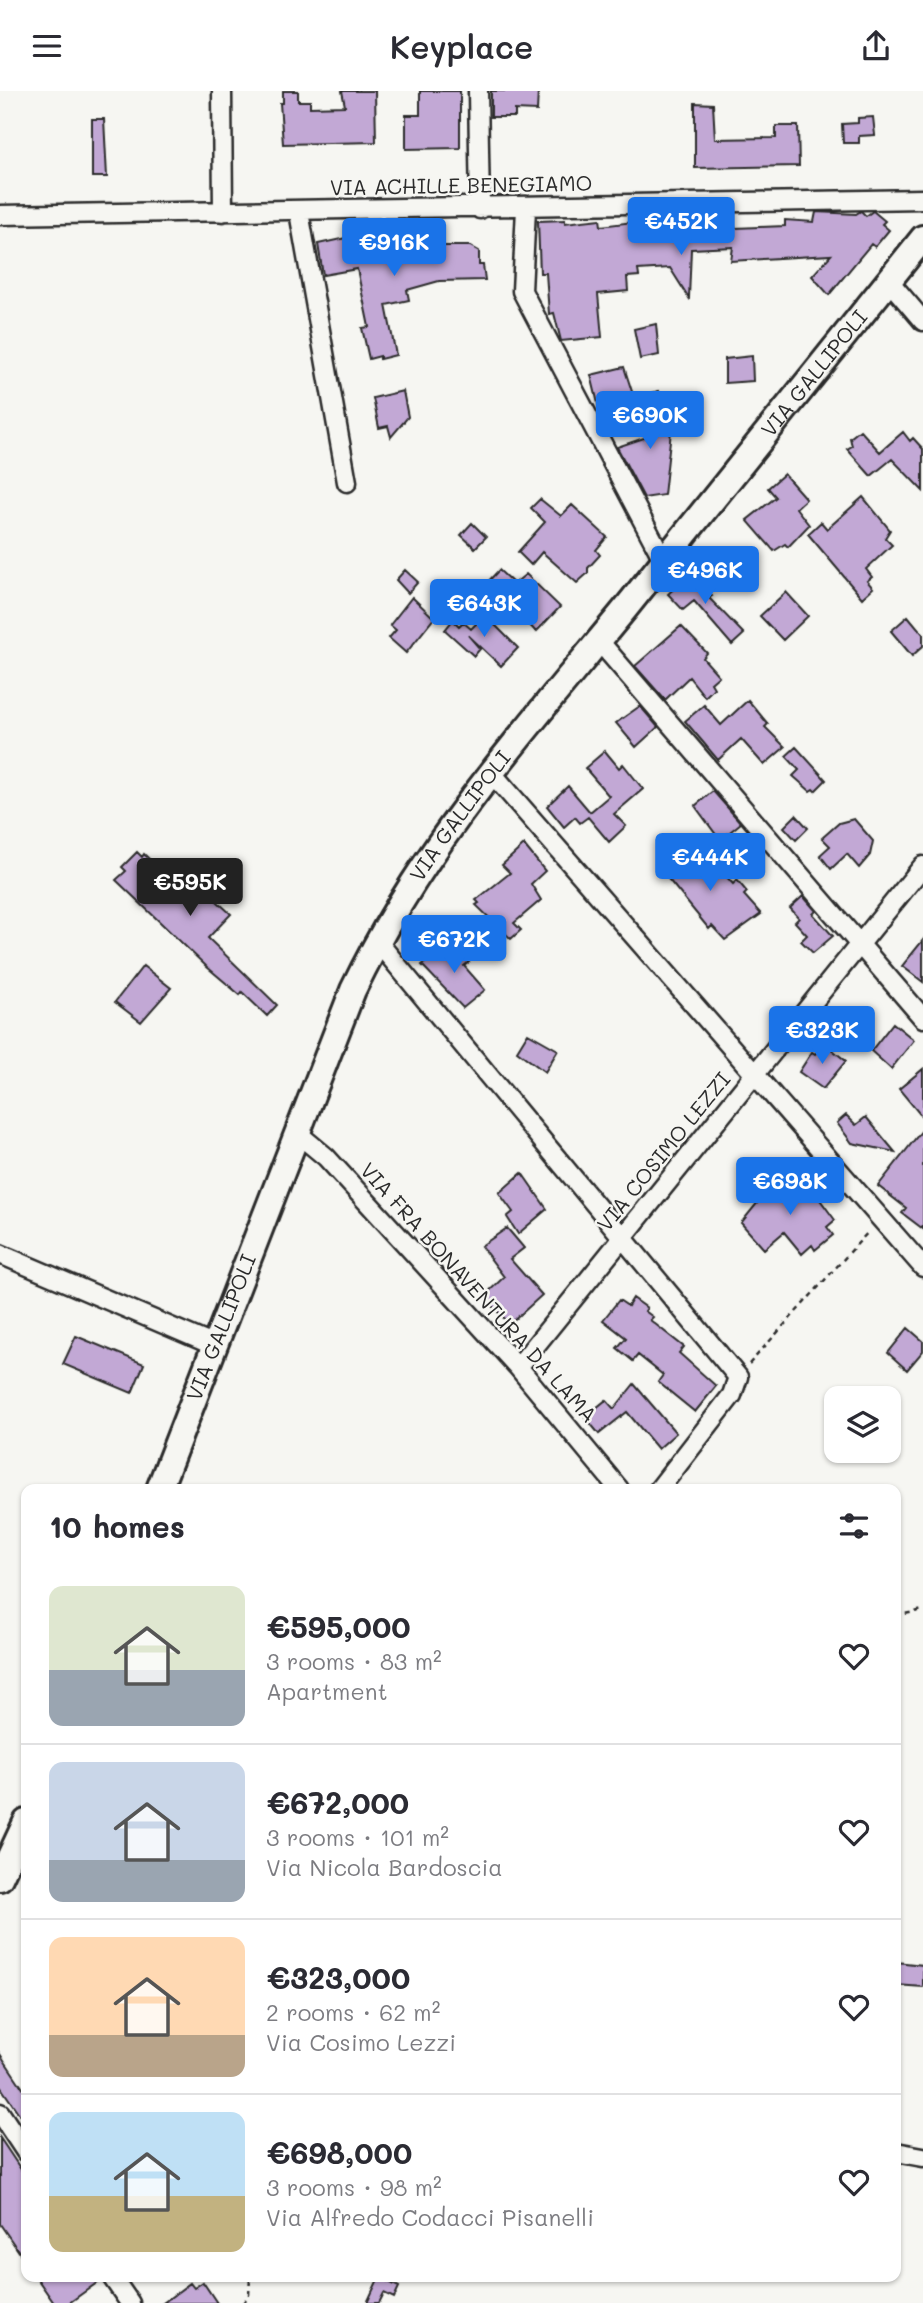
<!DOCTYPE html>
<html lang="en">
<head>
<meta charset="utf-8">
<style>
  :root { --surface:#fff; --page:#f2f2f3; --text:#2b2b33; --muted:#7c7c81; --line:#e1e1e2; --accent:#1a73e8 }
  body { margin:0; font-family:Mali,sans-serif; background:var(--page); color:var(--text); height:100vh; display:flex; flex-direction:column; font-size:26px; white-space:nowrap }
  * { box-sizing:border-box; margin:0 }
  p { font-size:23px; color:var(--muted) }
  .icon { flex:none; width:38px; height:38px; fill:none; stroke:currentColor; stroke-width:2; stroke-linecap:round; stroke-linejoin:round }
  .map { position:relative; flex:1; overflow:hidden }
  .side { position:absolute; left:21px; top:1393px; width:880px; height:798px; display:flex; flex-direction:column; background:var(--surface); border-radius:14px; box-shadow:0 2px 5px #0004 }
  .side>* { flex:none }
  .controls { position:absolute; left:824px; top:1295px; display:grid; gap:14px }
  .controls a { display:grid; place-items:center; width:77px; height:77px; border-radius:14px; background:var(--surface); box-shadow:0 2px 5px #0004; font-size:35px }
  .price { position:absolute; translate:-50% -60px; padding:0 16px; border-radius:7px; background:var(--accent); color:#fff; font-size:23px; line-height:46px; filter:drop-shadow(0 2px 4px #0008) }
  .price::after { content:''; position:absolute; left:50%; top:42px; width:21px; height:16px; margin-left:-10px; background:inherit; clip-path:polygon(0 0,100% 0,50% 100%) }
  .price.selected { background:#222; color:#fff }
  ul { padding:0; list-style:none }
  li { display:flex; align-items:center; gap:21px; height:175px; padding:0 28px }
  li+li { border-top:2px solid var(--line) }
  li span { display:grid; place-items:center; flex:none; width:196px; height:140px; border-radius:14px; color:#555 }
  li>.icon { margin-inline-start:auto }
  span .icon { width:84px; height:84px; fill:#fffc; stroke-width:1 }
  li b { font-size:30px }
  h2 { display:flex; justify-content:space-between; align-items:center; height:84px; padding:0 28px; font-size:30px }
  header { display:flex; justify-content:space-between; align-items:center; height:91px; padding:0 28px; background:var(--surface); font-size:32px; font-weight:600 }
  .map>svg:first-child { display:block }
  .building { fill:#c2a8d5; stroke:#2b2b2b; stroke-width:2 }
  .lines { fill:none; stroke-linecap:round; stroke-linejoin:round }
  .street-casing { stroke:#2b2b2b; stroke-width:23 }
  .secondary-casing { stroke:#2b2b2b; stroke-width:30 }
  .path { stroke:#2b2b2b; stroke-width:2.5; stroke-dasharray:5 5; stroke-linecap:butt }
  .street { stroke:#f6f6f2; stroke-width:18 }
  .secondary { stroke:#f6f6f2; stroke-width:24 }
  .labels { text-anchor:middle; stroke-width:5; stroke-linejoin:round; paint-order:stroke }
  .street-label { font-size:21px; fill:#2b2b2b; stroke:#f6f6f2 }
</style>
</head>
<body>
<header><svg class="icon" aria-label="menu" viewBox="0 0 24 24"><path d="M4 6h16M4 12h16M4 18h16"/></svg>Keyplace<svg class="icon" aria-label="share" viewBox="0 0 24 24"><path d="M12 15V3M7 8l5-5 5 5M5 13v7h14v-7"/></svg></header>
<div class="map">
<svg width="923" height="2212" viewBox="0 0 923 2212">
  <rect width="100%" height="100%" fill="#f6f6f2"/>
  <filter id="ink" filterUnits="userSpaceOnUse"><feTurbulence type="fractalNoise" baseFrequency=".0143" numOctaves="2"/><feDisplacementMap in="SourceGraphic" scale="14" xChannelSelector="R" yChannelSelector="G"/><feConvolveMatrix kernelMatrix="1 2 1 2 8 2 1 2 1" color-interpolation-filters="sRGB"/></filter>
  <g filter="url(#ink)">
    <path class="building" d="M283 0H298V10H310V16L345 15 342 0H375L376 51 283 53 280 12H283Z
      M420 0H460V57L406 58V24H420Z
      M491 0H538L537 20 515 19V26H491Z
      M695 12 713 13 715 48 776 47V35H798L799 75 695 77Z
      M873 26 875 44 859 45V52H843L842 33 858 32V27Z
      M92 28H104L107 86H92Z
      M861 120 866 125 873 120 885 130 882 133 889 139 875 156 871 153 829 204 812 185 831 164 731 170 733 156 691 158 689 207 670 177 638 179 639 185 627 186 628 200 598 203 602 246 561 250 554 222 549 223 546 182H540L538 130 565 129V132L600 128 601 135 633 131 634 135 684 139 785 135V129L814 131 816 121 856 123Z
      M371 133 376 166 387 165V168L438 155H470L479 160V174H483L485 189 439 190 407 199 409 209 386 214 396 264 380 268V265L369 268 362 237 369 236 357 178 323 184 318 153 355 145 353 136Z
      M656 233 659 264 640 268 634 238Z
      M752 265 753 290 725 292V268Z
      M624 276 637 316 601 325 591 284Z
      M403 300 408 326 391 346 388 335 379 337 373 307Z
      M659 300 666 332 672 331 664 404 644 407 617 356 650 345 646 303Z
      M860 339 880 361 903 341 910 350 913 347 923 358V400L892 368 871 385 847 358 852 355 850 347Z
      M784 383 806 408 796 417 809 434 788 456 785 453 774 460 747 429 776 406 768 397Z
      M863 406 890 439 885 447 892 454 866 478 872 486 867 490 873 497 862 507 808 443 821 431 827 438Z
      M540 408 561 425 572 414 607 446 596 459 600 464 588 477V482L577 492 542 461 531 474 518 461 545 431 531 417Z
      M472 432 486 446 475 457 461 444Z
      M405 479 418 491 408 502 396 489Z
      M499 479 514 493 526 483 560 516 536 541 506 508 498 507 484 495Z
      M692 481 712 505 709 507 744 543 732 554 694 510 683 519 668 503Z
      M786 501 808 525 783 549 760 525Z
      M412 506 434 527 406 562 389 547 396 539 390 534Z
      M485 524 518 557 501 575 468 544 480 558 474 565 445 539 453 529 459 535 463 531 471 538Z
      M908 525 923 543V555L912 565 891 540Z
      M681 535 707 562 703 567 719 585 711 592 714 597 705 606 689 586 665 609 635 575Z
      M748 609 768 633 765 636 785 656 764 674 741 648 718 669 685 630 704 614 721 634Z
      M640 615 658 636 636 656 616 632Z
      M796 656 826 689 815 700 813 698 810 700 793 685 799 679 786 665Z
      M605 660 619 677 623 673 643 698 614 723 626 735 609 751 588 726 580 732 575 726 564 736 547 715 568 695 590 721 609 705 585 677Z
      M713 700 741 732 720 749 695 715Z
      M796 724 808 737 796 749 784 736Z
      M854 728 873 750 870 764 859 777 847 763 831 778 820 764 830 755 822 747 839 732Z
      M524 754 545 780 531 793 541 809 514 832 521 839 511 848 476 814 479 812 476 809 510 782 502 774Z
      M673 757 682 767 687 763 700 776 710 767 733 793 737 789 747 801 744 804 761 823 725 849 712 835 709 838 656 773Z
      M137 761 142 766 144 763 174 792 196 770 216 789 205 799 231 823 208 847 277 914 267 925 242 901 240 904 207 876 116 789 126 780 122 776Z
      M803 805 816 820 813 823 833 845 813 862 801 850 807 844 795 831 799 827 790 817Z
      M923 849V891L902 875Z
      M452 850 469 871 464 875 485 899 463 917 422 874Z
      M143 875 171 897 141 931 115 911Z
      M893 932 914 949 891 978 871 960Z
      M528 942 558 959 545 981 517 960Z
      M824 952 846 970 823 998 799 981 812 961 815 963Z
      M923 978V1027L899 998Z
      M846 1024 856 1034 866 1026 895 1061 852 1052 837 1032Z
      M923 1038V1138L902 1122 906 1117 878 1095Z
      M522 1082 547 1118 518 1143 507 1126 513 1121 499 1102Z
      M788 1083 818 1106 835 1129 827 1136 833 1144 815 1159 812 1154 802 1163 784 1141 764 1158 741 1132 771 1095 777 1099Z
      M507 1137 524 1157 510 1168 542 1204 510 1233 483 1206 504 1186 481 1155Z
      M633 1207 647 1217 645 1220 653 1226 650 1229 684 1256 679 1262 716 1295 695 1321 658 1291 663 1284 638 1264 633 1270 617 1257 626 1247 603 1229 619 1209 628 1215Z
      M908 1237 923 1250V1260L907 1279 888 1262Z
      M76 1245 144 1273 132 1302 63 1273Z
      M634 1293 676 1342 658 1358 627 1321 599 1343 585 1326 606 1309 614 1318Z
      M896 1871 923 1874V1896L896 1894Z
      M0 1963 26 2002V2033L0 1995Z
      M0 2047 26 2086V2171L0 2133Z
      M36 2186H101V2189L69 2212H54Z
      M379 2186 399 2196 394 2207 384 2202 379 2212H367Z
      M203 2191 217 2212H163L190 2192 194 2197Z"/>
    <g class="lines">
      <g class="street-casing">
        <path id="street" d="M222 0 223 121
          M478 0 480 118
          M526 117 522 200 664 470
          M299 121 347 391
          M0 124 923 108
          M889 190 923 230
          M599 550 923 927
          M490 680 923 1176
          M377 850 738 1286 732 1304 659 1398
          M296 1041 326 1066 518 1276 619 1398
          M0 1163 215 1255
          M518 1276 923 775
          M0 2022 26 2061
          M896 2061 923 2066
          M112 2186 130 2212"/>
      </g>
      <g class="secondary-casing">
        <g id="secondary">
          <path id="s1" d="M159 1398 353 899C422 755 524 641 625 518 725 395 824 271 923 147"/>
          <path d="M0 1787 26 1731"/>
        </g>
      </g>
      <path class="path" d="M749 1273 869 1140
        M896 1525 923 1519
        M243 2212 249 2204 250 2186"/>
      <use href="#street" class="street"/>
      <use href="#secondary" class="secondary"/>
    </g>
  </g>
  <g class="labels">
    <g class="street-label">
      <text transform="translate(461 95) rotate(-1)" y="7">VIA ACHILLE BENEGIAMO</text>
      <text dy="7" stroke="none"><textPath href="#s1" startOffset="1307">VIA GALLIPOLI</textPath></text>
      <text dy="7" stroke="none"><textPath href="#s1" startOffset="740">VIA GALLIPOLI</textPath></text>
      <text transform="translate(664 1061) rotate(-51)" y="7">VIA COSIMO LEZZI</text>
      <text transform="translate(478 1202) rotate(48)" y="7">VIA FRA BONAVENTURA DA LAMA</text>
      <text dy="7" stroke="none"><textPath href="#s1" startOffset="173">VIA GALLIPOLI</textPath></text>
    </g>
  </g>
</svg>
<div class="controls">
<a><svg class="icon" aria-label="layers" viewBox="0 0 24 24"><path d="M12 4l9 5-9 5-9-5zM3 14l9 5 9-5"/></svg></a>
</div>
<b class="price" style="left:681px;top:166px">€452K</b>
<b class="price" style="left:394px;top:187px">€916K</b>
<b class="price" style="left:650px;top:360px">€690K</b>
<b class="price" style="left:705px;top:515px">€496K</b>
<b class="price" style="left:484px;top:548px">€643K</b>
<b class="price" style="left:710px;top:802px">€444K</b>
<b class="price selected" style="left:190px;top:827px">€595K</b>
<b class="price" style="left:454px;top:884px">€672K</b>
<b class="price" style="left:822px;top:975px">€323K</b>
<b class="price" style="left:790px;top:1126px">€698K</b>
<section class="side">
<h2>10 homes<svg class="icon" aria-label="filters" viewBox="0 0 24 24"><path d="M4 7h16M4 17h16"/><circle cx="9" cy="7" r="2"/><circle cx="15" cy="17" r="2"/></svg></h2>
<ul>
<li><span style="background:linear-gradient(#dfe7d0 60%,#9aa5b1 0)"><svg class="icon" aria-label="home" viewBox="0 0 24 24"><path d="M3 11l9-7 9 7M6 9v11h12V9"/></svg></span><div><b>€595,000</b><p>3 rooms · 83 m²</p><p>Apartment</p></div><svg class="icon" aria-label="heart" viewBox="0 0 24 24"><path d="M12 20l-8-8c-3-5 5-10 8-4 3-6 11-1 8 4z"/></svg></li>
<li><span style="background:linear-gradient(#c9d6e8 70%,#9aa5b1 0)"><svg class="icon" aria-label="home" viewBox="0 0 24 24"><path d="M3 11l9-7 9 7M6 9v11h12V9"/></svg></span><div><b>€672,000</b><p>3 rooms · 101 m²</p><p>Via Nicola Bardoscia</p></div><svg class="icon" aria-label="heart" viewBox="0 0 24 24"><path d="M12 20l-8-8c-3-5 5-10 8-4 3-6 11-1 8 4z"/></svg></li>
<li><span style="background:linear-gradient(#ffd9b3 70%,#b9a48a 0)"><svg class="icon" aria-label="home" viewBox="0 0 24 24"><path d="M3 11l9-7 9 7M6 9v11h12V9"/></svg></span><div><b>€323,000</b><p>2 rooms · 62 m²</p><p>Via Cosimo Lezzi</p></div><svg class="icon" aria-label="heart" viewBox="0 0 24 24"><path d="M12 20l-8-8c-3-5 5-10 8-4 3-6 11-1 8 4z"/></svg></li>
<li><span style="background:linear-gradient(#bfe0f5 60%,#c2b280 0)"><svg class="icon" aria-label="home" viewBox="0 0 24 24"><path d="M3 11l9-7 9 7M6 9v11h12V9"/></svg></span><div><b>€698,000</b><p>3 rooms · 98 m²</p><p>Via Alfredo Codacci Pisanelli</p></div><svg class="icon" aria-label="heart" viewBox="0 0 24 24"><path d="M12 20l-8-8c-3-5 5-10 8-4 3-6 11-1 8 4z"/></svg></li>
</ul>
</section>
</div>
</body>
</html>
